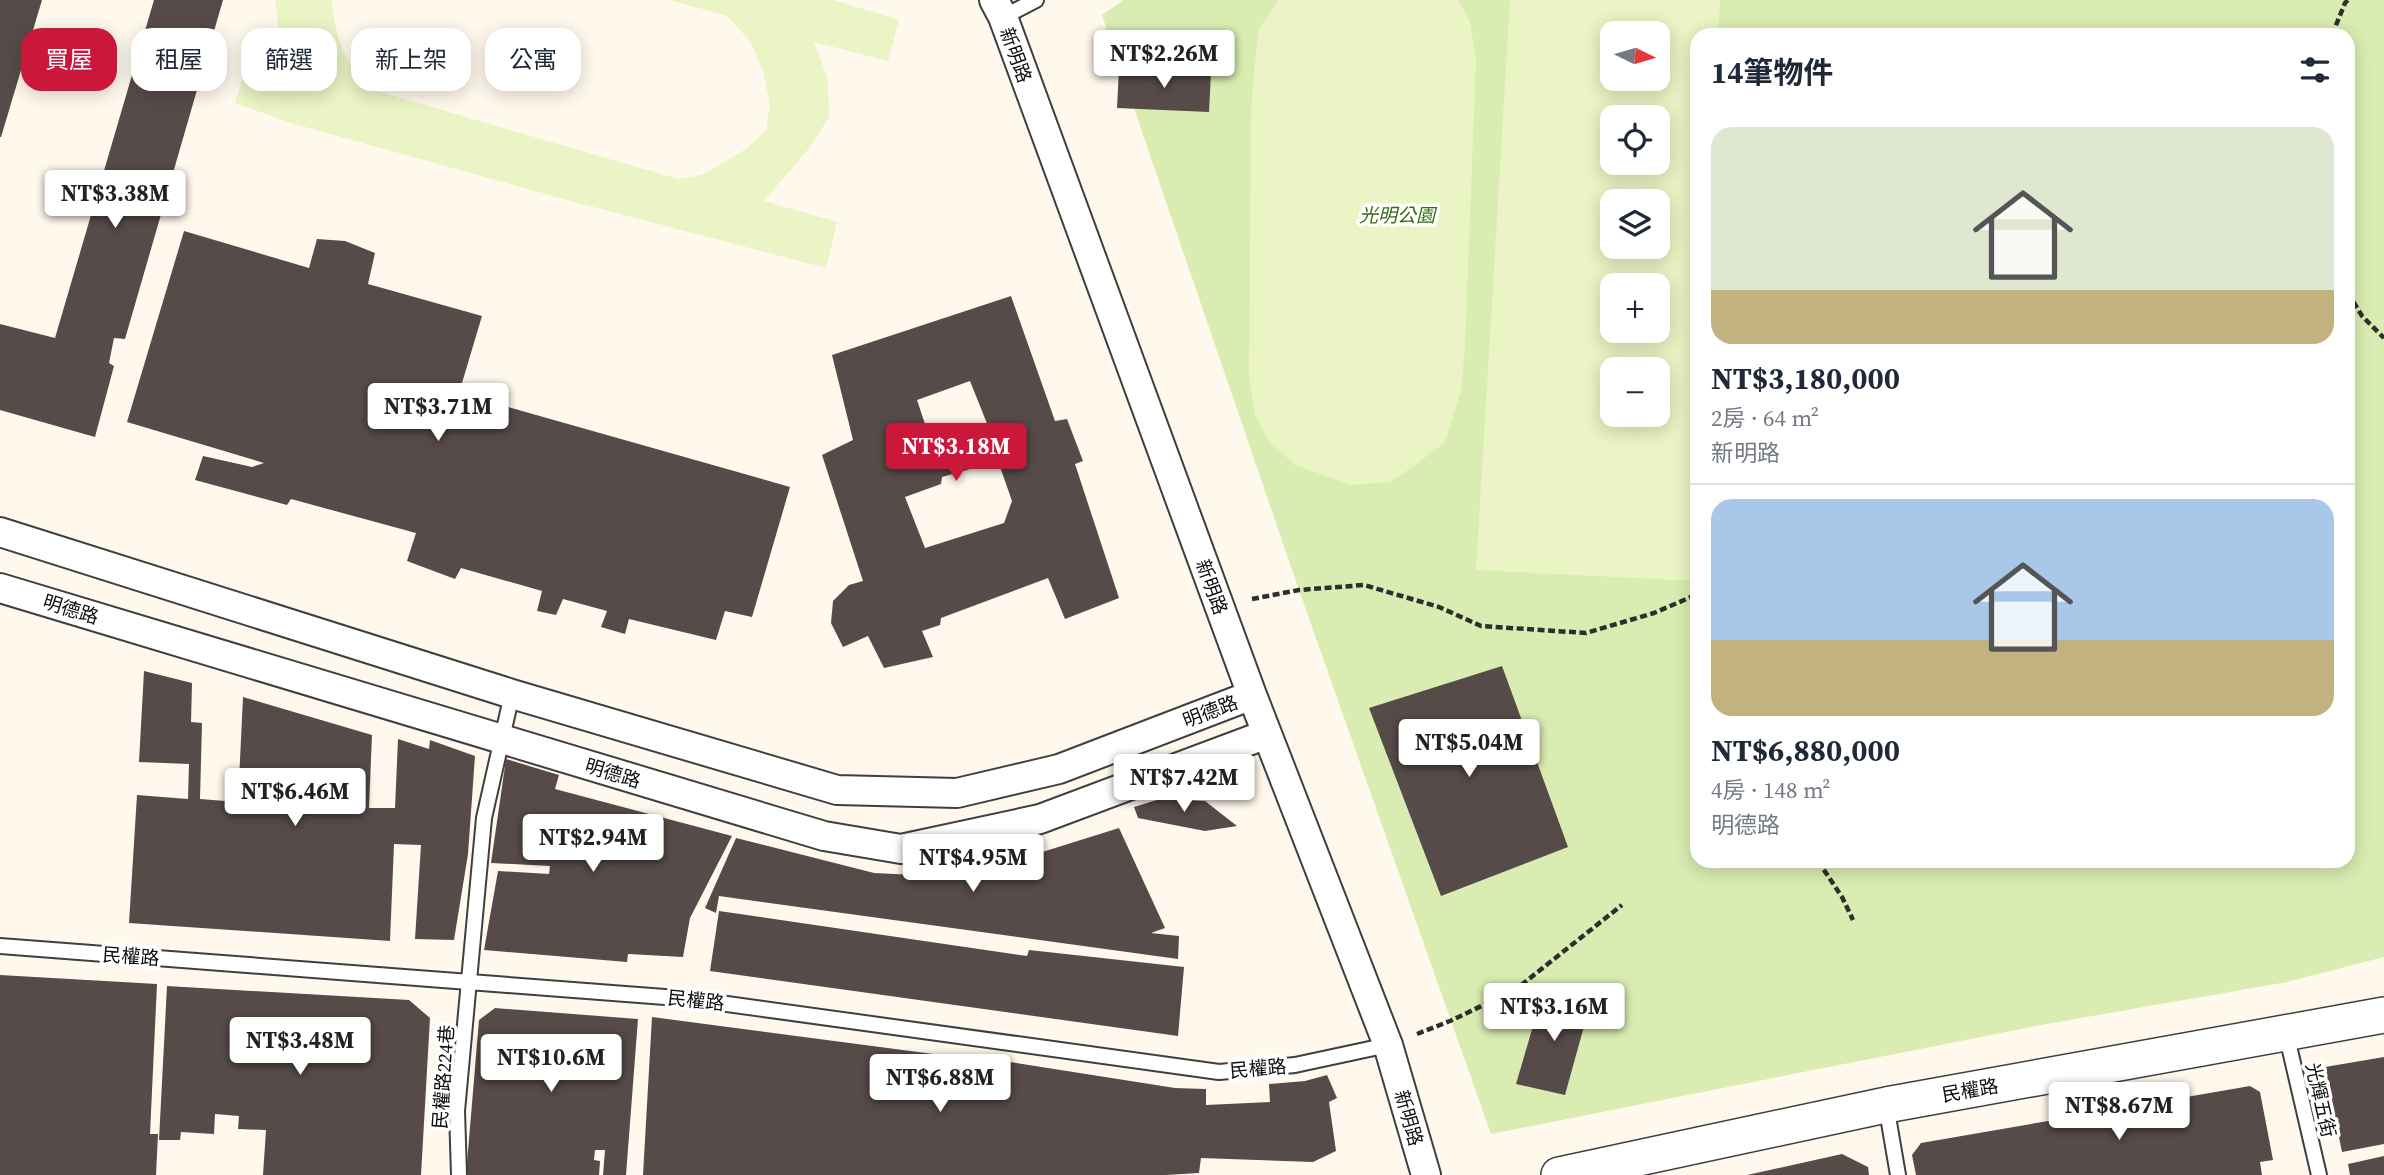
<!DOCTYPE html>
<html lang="zh-TW">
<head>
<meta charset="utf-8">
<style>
  :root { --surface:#fff; --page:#f6f6f7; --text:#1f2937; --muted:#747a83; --line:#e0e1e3; --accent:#ca173a }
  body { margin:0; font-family:"Source Serif 4","Noto Sans TC",serif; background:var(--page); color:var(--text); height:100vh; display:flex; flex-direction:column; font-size:26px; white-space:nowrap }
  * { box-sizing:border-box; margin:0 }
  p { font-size:23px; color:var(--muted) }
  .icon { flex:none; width:38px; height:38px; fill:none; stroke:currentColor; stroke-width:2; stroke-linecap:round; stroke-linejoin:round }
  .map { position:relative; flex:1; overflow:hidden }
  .panel { position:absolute; left:1690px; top:28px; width:665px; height:840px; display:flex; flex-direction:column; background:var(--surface); border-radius:21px; box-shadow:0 4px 18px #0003 }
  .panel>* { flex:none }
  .guide { position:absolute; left:21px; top:28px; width:665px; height:63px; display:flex; gap:14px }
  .needle { width:46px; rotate:95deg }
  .buttons { position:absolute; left:1600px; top:21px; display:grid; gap:14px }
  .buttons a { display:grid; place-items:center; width:70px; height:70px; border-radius:14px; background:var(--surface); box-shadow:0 4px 18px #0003; font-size:35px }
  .price { position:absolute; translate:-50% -60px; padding:0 16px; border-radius:7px; background:#fff; color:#222; font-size:23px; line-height:46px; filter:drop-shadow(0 2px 4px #0008) }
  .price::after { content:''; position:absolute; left:50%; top:42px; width:21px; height:16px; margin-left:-10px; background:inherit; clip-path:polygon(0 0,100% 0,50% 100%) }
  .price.on { background:var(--accent); color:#fff }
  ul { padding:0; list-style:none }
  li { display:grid; align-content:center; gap:14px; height:371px; padding:0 21px }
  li+li { border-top:2px solid var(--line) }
  li span { display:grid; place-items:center; height:217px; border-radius:21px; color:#555 }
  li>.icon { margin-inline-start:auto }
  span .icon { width:126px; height:126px; fill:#fffc; stroke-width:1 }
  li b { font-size:30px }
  h2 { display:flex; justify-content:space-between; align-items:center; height:84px; padding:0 21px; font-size:30px }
  .chip { padding:0 24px; border-radius:21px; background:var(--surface); box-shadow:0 4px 18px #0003; font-size:24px; line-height:63px }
  .chip.on { background:var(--accent); color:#fff }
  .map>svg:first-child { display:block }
  .park { fill:#d9edb2; fill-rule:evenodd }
  .pitch { fill:#eaf4c4; fill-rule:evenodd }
  .building { fill:#564b48; fill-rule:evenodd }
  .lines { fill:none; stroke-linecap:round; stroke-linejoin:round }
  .service-casing { stroke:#3f3f3f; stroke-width:18 }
  .minor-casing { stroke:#3f3f3f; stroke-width:32 }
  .tertiary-casing { stroke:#3f3f3f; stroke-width:38 }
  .path { stroke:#2e2e2e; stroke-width:4.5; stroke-dasharray:7 3.5; stroke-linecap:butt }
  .service { stroke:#fff; stroke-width:14 }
  .minor { stroke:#fff; stroke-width:28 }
  .tertiary { stroke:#fff; stroke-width:35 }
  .labels { text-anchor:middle; stroke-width:7; stroke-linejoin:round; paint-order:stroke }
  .street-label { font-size:19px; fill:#0c0c0c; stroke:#fff }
  .park-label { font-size:19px; font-style:italic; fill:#346a17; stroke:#fff }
</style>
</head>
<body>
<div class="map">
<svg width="2384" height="1175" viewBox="0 0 2384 1175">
  <rect width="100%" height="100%" fill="#fff8ec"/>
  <path class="park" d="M1124 0H2384V957L2287 982 2041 1025 1491 1134 1299 590 1102 15ZM1612 33H1657V79H1612ZM1698 35H2348V861H1698ZM1612 117H1657V163H1612ZM1612 201H1657V247H1612ZM1612 285H1657V331H1612ZM1612 369H1657V415H1612Z"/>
  <path class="pitch" d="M275 0H332C335 40 344 63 373 90L678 179 702 175 746 149 766 130 770 106 764 74 751 42 727 16 670 0H833L899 20 888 61 814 42 828 79 829 117 810 147 764 201 837 222 826 268 567 200 291 123 235 103 252 50 297 65 280 36Z
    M1278 0H1458L1470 21 1476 61 1465 348 1461 391 1445 442 1414 466 1390 482 1351 485 1295 465 1270 442 1255 415 1249 378 1251 113 1254 70 1259 30Z
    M1510 0H1720L1718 35H1698L1697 581 1476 570ZM1612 33H1657V79H1612ZM1612 117H1657V163H1612ZM1612 201H1657V247H1612ZM1612 285H1657V331H1612ZM1612 369H1657V415H1612Z"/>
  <path class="building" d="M0 0H42L1 137H0Z
    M154 0H223L125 339 114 338 109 363 114 366 95 437 0 410V324L55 338Z
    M1119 68 1211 72 1209 112 1117 108Z
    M184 231 309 268 317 239 345 241 375 253 368 284 482 316 459 393 790 487 752 617 725 611 716 640 629 619 625 634 601 627 607 611 563 599 556 615 537 611 542 591 461 568 455 579 407 561 416 533 291 499 287 505 195 480 203 456 252 467 264 463 127 422Z
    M1011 296 1055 421 1067 419 1083 461 1075 464 1119 598 1065 619 1048 578 941 618 940 625 922 631 933 657 884 668 868 636 843 647 831 623 833 601 849 585 863 581 822 455 853 440 832 355ZM970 381 994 441 937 460 917 400ZM998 461 1012 501 1004 523 925 548 905 497 941 484 942 477Z
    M1502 666 1568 847 1441 896 1369 708Z
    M144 671 192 683 191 722 202 723 200 799 238 802 243 697 372 735 369 808H395L398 739 429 749 430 740 475 756 468 854 454 940 415 939 421 845 394 844 390 941 129 923 137 795 188 799 189 764 139 762Z
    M506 759 559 775 555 789 732 836 690 918 683 957 628 954 627 962 484 950 498 871 549 874 550 866 491 863Z
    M1160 799 1205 801 1237 826 1205 831 1138 818 1134 807Z
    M1119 828 1165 928 1151 933 1179 936 1178 959 719 896 716 913 705 908 736 838 874 873 956 877 1001 871 1014 861Z
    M719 911 1027 956 1029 950 1184 967 1178 1036 710 971Z
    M0 975 157 984 150 1134H158L156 1175H0Z
    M167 986 409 1000 430 1018 421 1175H263L266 1130 238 1129 239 1116 215 1114 214 1134 181 1132 180 1140H159Z
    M1543 992 1591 1001 1565 1095 1516 1084Z
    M495 1008 638 1019 626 1175H603L605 1150H595L594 1160 600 1161 599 1175H466L479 1020Z
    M652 1017 956 1057 1004 1061 1175 1088 1206 1089V1105L1270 1102 1269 1084 1305 1081 1327 1075 1337 1098 1329 1102 1336 1151 1313 1162 1201 1158 1199 1173 1166 1175H643Z
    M2384 1057V1144L2342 1152 2325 1067Z
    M2250 1086 2260 1092 2273 1160 2260 1162 2262 1175H1916L1912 1155 1921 1143Z
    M1842 1154 1868 1167 1869 1175H1747Z
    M2384 1156V1175H2350L2348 1164Z"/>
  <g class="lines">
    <g class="service-casing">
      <path id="service" d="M1003 17 1036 0
        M0 946 691 999 1219 1072 1295 1065 1388 1045
        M2286 1033 2319 1175
        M1886 1105 1898 1175
        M459 1175 457 1111 484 818 512 694"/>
    </g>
    <g class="minor-casing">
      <path id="minor" d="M994 0 1003 17 1252 695 1388 1045 1426 1175
        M0 532 512 694 837 790 957 793 1059 769 1252 695
        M0 588 824 836 901 849 1040 819 1267 734"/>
    </g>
    <g class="tertiary-casing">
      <path id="tertiary" d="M1559 1175 1886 1105 2384 1015"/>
    </g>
    <path class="path" d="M2332 35 2345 3 2348 0
      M2348 293 2362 316 2384 338
      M1252 599 1299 590 1364 585 1439 607 1481 626 1586 633 1654 613 1698 594
      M1818 861 1842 897 1853 920
      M1417 1034 1450 1021 1515 990 1622 905"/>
    <use href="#service" class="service"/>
    <use href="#minor" class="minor"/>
    <use href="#tertiary" class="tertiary"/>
  </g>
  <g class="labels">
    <g class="street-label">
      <text transform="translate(1016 55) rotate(70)" y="7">新明路</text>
      <text transform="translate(1212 587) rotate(70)" y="7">新明路</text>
      <text transform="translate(71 609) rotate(17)" y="7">明德路</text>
      <text transform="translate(1210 711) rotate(-21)" y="7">明德路</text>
      <text transform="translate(613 773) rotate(17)" y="7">明德路</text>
      <text transform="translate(131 956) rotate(4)" y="7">民權路</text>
      <text transform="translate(696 1000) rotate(6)" y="7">民權路</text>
      <text transform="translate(1258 1068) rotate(-5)" y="7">民權路</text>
      <text transform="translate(443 1077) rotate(-86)" y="7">民權路224巷</text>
      <text transform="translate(1970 1090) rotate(-10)" y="7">民權路</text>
      <text transform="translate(2321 1100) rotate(77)" y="7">光輝五街</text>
      <text transform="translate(1409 1118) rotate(74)" y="7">新明路</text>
    </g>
    <g class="park-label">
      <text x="1397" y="222">光明公園</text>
    </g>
  </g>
</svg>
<div class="buttons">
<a><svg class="needle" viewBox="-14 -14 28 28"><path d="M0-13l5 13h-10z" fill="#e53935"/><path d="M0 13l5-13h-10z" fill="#747a83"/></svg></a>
<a><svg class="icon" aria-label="locate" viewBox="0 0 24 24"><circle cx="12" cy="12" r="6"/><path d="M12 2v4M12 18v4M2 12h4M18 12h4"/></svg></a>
<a><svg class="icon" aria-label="layers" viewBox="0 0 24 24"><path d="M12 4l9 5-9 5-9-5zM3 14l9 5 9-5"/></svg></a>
<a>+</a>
<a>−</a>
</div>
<b class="price" style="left:1164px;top:90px">NT$2.26M</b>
<b class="price" style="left:115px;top:230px">NT$3.38M</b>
<b class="price" style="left:438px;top:443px">NT$3.71M</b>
<b class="price on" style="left:956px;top:483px">NT$3.18M</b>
<b class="price" style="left:1469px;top:779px">NT$5.04M</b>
<b class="price" style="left:1184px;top:814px">NT$7.42M</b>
<b class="price" style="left:295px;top:828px">NT$6.46M</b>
<b class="price" style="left:593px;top:874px">NT$2.94M</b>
<b class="price" style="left:973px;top:894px">NT$4.95M</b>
<b class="price" style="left:1554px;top:1043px">NT$3.16M</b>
<b class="price" style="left:300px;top:1077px">NT$3.48M</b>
<b class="price" style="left:551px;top:1094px">NT$10.6M</b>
<b class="price" style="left:940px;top:1114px">NT$6.88M</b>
<b class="price" style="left:2119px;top:1142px">NT$8.67M</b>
<div class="guide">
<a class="chip on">買屋</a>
<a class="chip">租屋</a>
<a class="chip">篩選</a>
<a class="chip">新上架</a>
<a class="chip">公寓</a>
</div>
<section class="panel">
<h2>14筆物件<svg class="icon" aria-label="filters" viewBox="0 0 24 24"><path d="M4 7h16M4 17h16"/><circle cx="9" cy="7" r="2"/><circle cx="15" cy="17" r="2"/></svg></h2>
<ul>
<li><span style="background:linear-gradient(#dfe7d0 75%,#c2b280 0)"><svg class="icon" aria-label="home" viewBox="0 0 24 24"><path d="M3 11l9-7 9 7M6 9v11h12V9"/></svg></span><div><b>NT$3,180,000</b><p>2房 · 64 m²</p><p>新明路</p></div></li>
<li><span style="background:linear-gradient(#a9c7e8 65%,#c2b280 0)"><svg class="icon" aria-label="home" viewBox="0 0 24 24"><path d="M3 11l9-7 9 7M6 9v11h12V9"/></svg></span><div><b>NT$6,880,000</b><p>4房 · 148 m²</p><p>明德路</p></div></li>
</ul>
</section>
</div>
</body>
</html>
